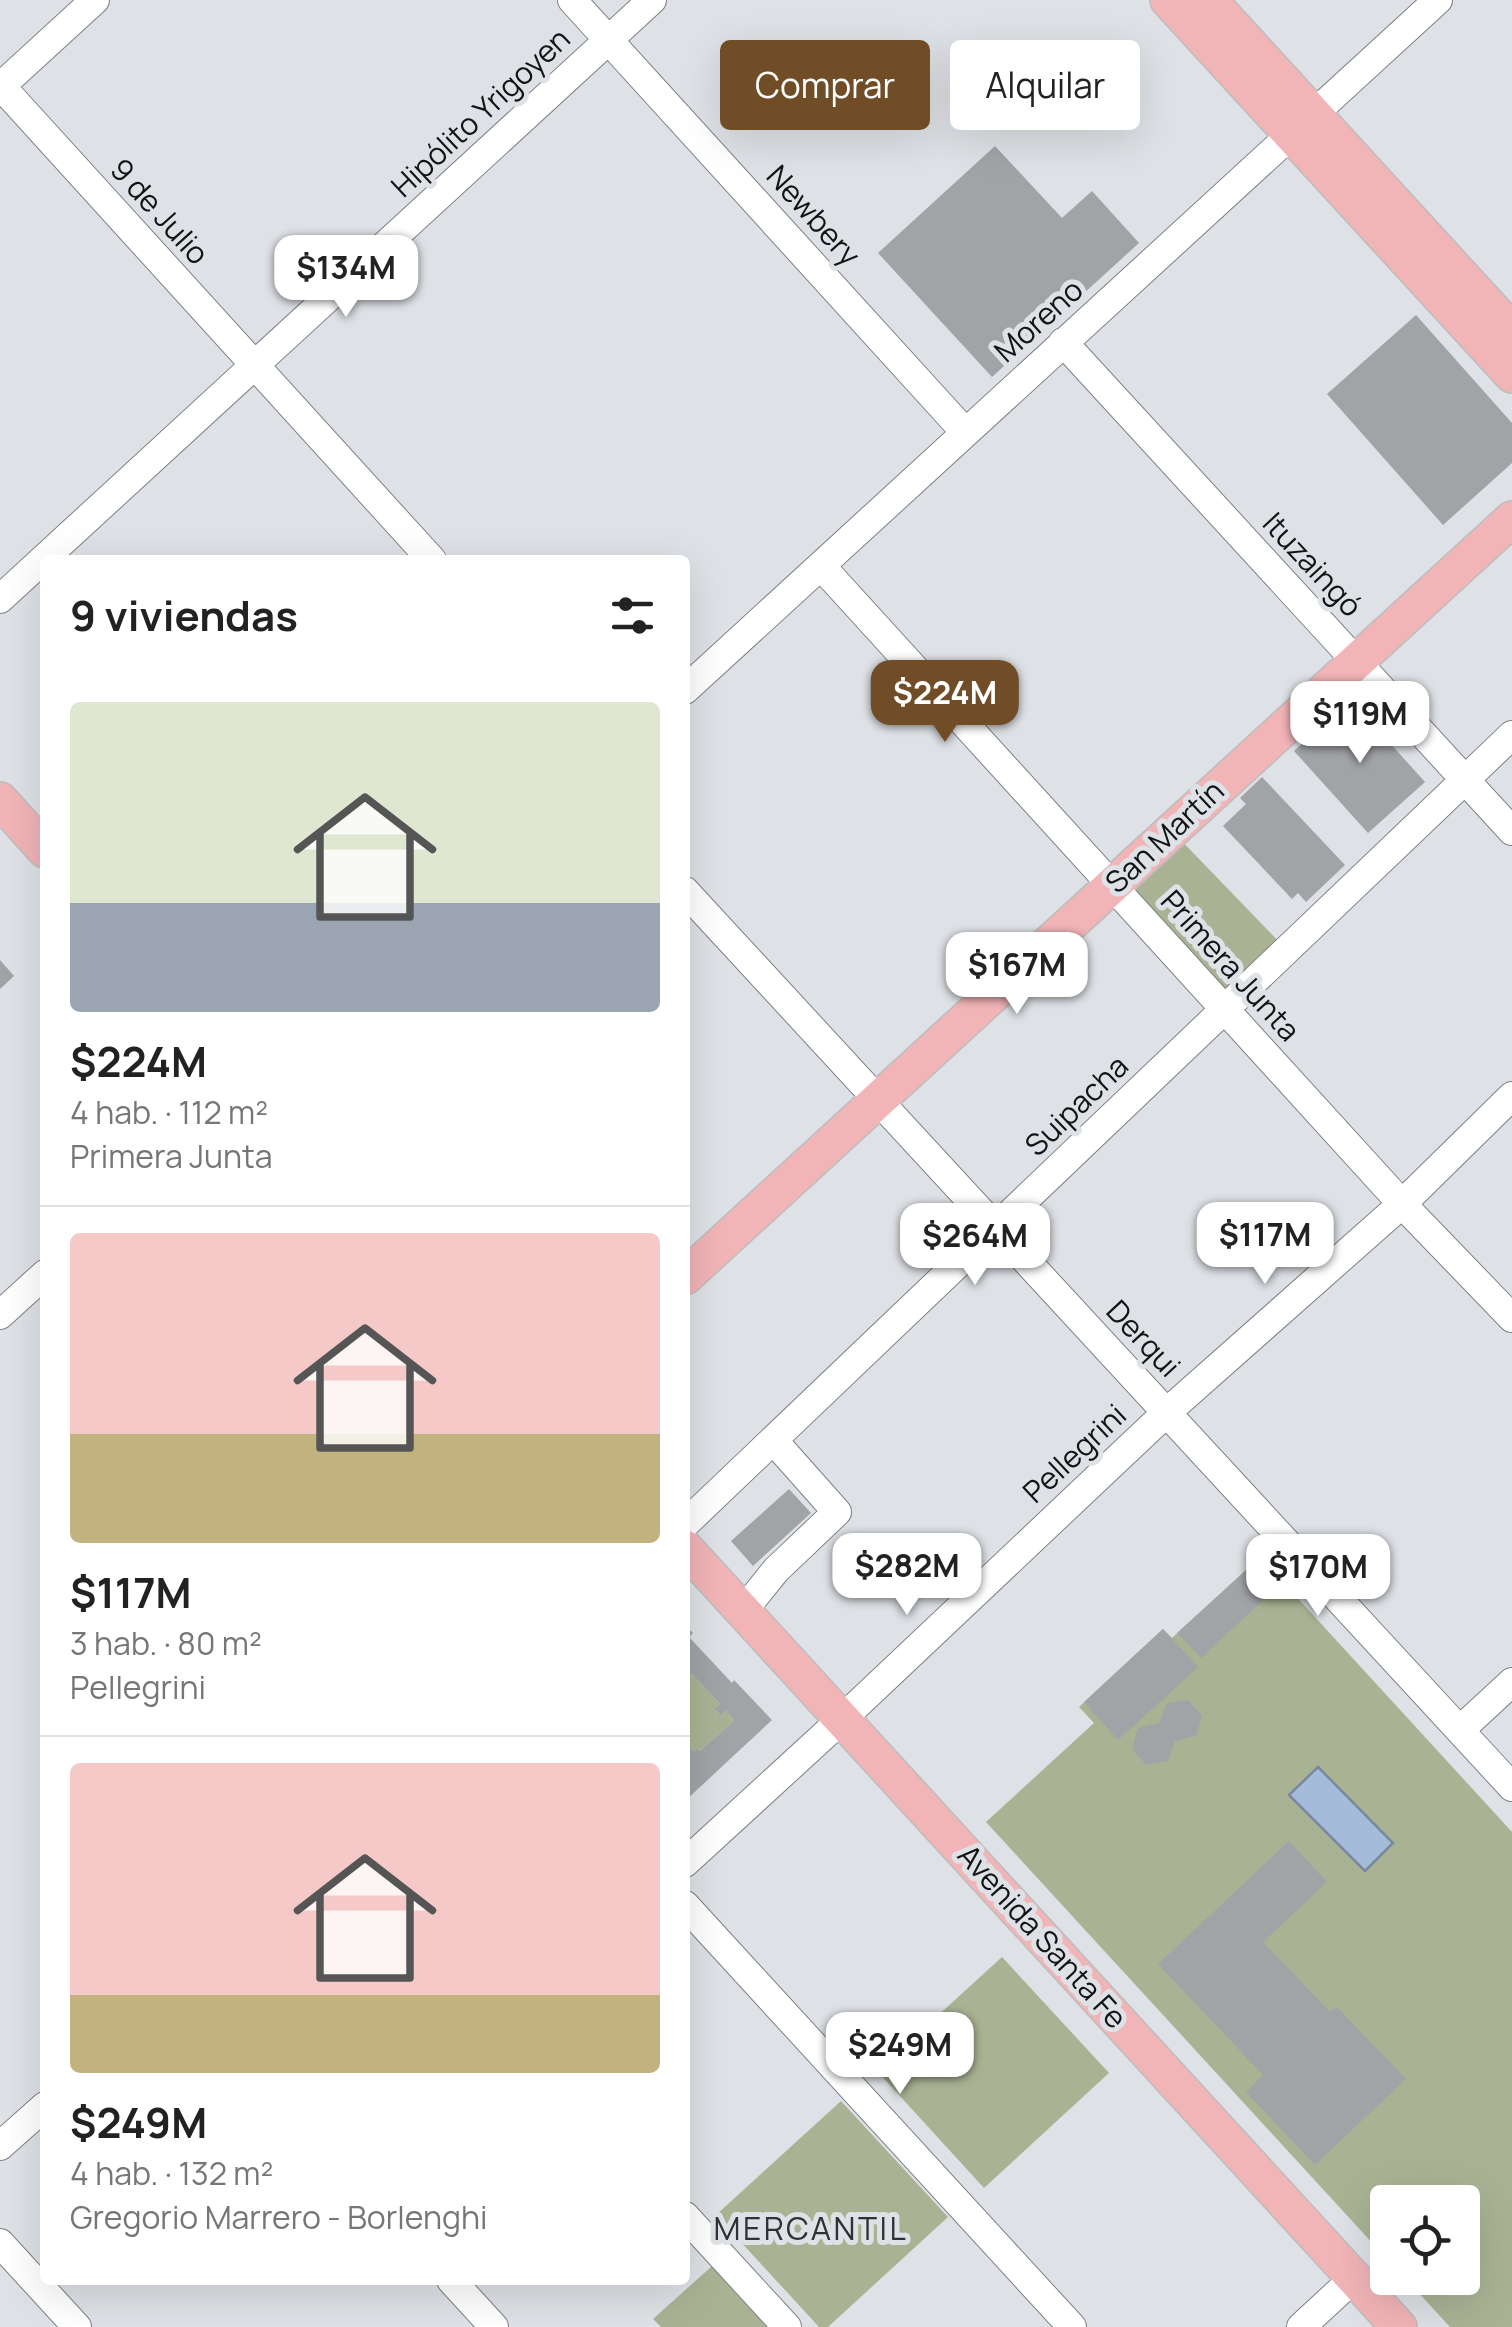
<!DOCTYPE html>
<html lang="es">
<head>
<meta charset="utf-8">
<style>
  :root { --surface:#fff; --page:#f2f2f2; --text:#222; --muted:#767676; --line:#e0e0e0; --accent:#714d27 }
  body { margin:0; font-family:Manrope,sans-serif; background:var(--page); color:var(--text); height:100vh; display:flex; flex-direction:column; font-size:38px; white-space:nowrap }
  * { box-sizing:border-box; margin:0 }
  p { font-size:32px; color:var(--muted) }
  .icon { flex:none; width:55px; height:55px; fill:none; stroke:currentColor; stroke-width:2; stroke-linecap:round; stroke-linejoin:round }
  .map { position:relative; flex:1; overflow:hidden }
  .details { position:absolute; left:40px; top:555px; width:650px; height:1730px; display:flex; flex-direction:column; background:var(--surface); border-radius:10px; box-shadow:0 10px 40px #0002 }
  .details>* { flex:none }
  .hud { position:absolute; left:720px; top:40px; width:640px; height:90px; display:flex; gap:20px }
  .controls { position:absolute; left:1370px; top:2185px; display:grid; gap:20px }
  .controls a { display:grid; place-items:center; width:110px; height:110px; border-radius:10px; background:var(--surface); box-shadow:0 10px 40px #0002; font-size:50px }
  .price { position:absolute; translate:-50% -85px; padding:0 22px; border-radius:20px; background:#fff; color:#222; font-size:32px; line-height:65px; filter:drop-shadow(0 2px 5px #0008) }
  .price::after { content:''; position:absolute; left:50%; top:60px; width:30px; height:22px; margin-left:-15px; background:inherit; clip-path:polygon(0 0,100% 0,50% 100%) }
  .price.current { background:var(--accent); color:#fff }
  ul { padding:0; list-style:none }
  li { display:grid; align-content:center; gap:20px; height:530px; padding:0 30px }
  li+li { border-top:2px solid var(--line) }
  li span { display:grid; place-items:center; height:310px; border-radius:10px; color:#555 }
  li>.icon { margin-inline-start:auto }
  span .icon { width:180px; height:180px; fill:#fffc; stroke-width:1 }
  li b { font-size:42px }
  h2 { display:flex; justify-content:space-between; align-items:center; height:120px; padding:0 30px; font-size:42px }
  .pill { padding:0 35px; border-radius:10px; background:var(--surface); box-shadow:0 10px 40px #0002; font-size:35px; line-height:90px }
  .pill.current { background:var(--accent); color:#fff }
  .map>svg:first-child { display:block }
  .green { fill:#a9b394 }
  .water { fill:#a4bcda; stroke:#78899f; stroke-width:2.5 }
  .building { fill:#a1a3a7 }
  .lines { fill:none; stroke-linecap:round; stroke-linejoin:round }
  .minor-casing { stroke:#7e8084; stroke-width:30 }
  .major-casing { stroke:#bdbdbd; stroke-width:38 }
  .minor { stroke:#fff; stroke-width:28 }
  .major { stroke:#f1b4b7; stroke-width:35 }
  .labels { text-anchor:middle; stroke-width:10; stroke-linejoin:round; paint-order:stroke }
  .street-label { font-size:30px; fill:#121315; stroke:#dee1e5 }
  .neighbourhood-label { font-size:32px; letter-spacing:2.5px; fill:#2f3134; stroke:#dee1e5 }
</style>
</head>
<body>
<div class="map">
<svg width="1512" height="2327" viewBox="0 0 1512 2327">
  <rect width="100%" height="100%" fill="#dee1e5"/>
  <path class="green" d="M1172 831 1288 951 1226 1010 1112 886Z
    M1260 1557 1512 1832V2327H1450L1405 2278H1462V2202H1388L1387 2259 986 1822 1094 1723 1079 1707 1163 1629 1172 1638Z
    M691 1673 720 1704 715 1710 721 1716 726 1711 734 1720 700 1751 697 1748 694 1751 690 1748 685 1753V1677Z
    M1002 1957 1109 2073 984 2188 877 2071Z
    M841 2101 948 2217 828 2327H819L716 2215Z
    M712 2266 768 2327H661L653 2319Z"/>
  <path class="water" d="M1318 1767 1393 1843 1365 1871 1289 1795Z"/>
  <path class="building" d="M995 146 1062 218 1092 191 1139 243 992 377 878 253Z
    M1416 315 1512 423V463L1443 525 1327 394Z
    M1351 700 1425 782 1368 833 1294 751Z
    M1262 777 1345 865 1306 902 1298 893 1292 899 1223 826 1246 804 1240 798Z
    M0 960 14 976 0 989Z
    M789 1489 811 1513 753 1566 731 1541Z
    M1254 1563 1276 1588 1201 1658 1177 1633Z
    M685 1625 693 1633 689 1637 732 1683 734 1680 772 1720 685 1801V1759L687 1757 685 1753 690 1748 694 1751 697 1748 700 1751 734 1720 726 1711 721 1716 714 1709 720 1704 691 1673 685 1678Z
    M1163 1629 1198 1667 1118 1740 1084 1702Z
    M1188 1700 1202 1716 1196 1736 1175 1741 1168 1761 1146 1765 1132 1749 1138 1728 1159 1723 1167 1703Z
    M1289 1841 1327 1882 1263 1942 1330 2012 1336 2006 1406 2079 1315 2165 1246 2092 1263 2075 1158 1964Z"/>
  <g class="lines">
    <g class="minor-casing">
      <path id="minor" d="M572 0 965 432
        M0 85 432 560
        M0 87 95 0
        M1063 342 1512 831
        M822 567 1402 1204 1512 1318
        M0 599 652 0
        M685 690 1438 0
        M685 891 1512 1787
        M0 1315 45 1274
        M685 1524 1512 735
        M743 1611 776 1570 837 1512 773 1440
        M1460 1730 1512 1682
        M685 1863 842 1719 1166 1413 1402 1204 1512 1096
        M685 1905 1072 2327
        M0 2146 45 2106
        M685 2216 787 2327
        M0 2243 77 2327
        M451 2280 494 2327
        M1301 2327 1354 2278"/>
    </g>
    <g class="major-casing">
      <path id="major" d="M1168 0 1512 375
        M1209 0 1512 331
        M0 800 45 850
        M685 1277 1512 519
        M685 1548 1399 2327"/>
    </g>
    <use href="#minor" class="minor"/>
    <use href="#major" class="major"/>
  </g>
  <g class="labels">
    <g class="street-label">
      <text transform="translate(481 113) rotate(-43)" y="10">Hipólito Yrigoyen</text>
      <text transform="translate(159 212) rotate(48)" y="10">9 de Julio</text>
      <text transform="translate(813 216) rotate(48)" y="10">Newbery</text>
      <text transform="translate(1039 321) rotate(-42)" y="10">Moreno</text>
      <text transform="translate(1312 565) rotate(47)" y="10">Ituzaingó</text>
      <text transform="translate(1165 837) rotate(-43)" y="10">San Martín</text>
      <text transform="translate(1230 966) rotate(48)" y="10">Primera Junta</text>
      <text transform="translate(1077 1106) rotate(-44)" y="10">Suipacha</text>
      <text transform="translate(1143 1339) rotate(47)" y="10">Derqui</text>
      <text transform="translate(1075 1454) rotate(-43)" y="10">Pellegrini</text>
      <text transform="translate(1042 1937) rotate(48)" y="10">Avenida Santa Fe</text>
    </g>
    <g class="neighbourhood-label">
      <text x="811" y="2240">MERCANTIL</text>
    </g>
  </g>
</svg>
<div class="controls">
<a><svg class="icon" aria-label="locate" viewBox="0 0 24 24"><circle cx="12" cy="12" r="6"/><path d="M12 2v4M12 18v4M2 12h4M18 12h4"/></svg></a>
</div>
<b class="price" style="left:346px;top:320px">$134M</b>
<b class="price current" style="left:945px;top:745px">$224M</b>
<b class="price" style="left:1360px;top:766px">$119M</b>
<b class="price" style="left:1017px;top:1017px">$167M</b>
<b class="price" style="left:1265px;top:1287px">$117M</b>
<b class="price" style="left:975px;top:1288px">$264M</b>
<b class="price" style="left:907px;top:1618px">$282M</b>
<b class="price" style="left:1318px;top:1619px">$170M</b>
<b class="price" style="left:900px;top:2097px">$249M</b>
<div class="hud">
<a class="pill current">Comprar</a>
<a class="pill">Alquilar</a>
</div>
<section class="details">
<h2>9 viviendas<svg class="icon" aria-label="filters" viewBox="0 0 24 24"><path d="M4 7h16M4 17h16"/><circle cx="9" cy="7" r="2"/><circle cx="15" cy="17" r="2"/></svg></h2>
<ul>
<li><span style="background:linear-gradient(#dfe7d0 65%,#9aa5b1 0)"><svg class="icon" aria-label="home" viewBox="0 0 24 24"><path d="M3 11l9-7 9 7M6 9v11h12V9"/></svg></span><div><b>$224M</b><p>4 hab. · 112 m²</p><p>Primera Junta</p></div></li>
<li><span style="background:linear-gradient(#f6c9c9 65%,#c2b280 0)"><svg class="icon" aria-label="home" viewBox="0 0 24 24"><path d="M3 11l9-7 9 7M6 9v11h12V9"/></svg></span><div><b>$117M</b><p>3 hab. · 80 m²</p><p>Pellegrini</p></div></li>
<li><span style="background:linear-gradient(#f6c9c9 75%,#c2b280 0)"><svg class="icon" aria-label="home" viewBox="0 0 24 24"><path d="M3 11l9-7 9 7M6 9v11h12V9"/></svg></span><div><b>$249M</b><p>4 hab. · 132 m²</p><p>Gregorio Marrero - Borlenghi</p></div></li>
</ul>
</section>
</div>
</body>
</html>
